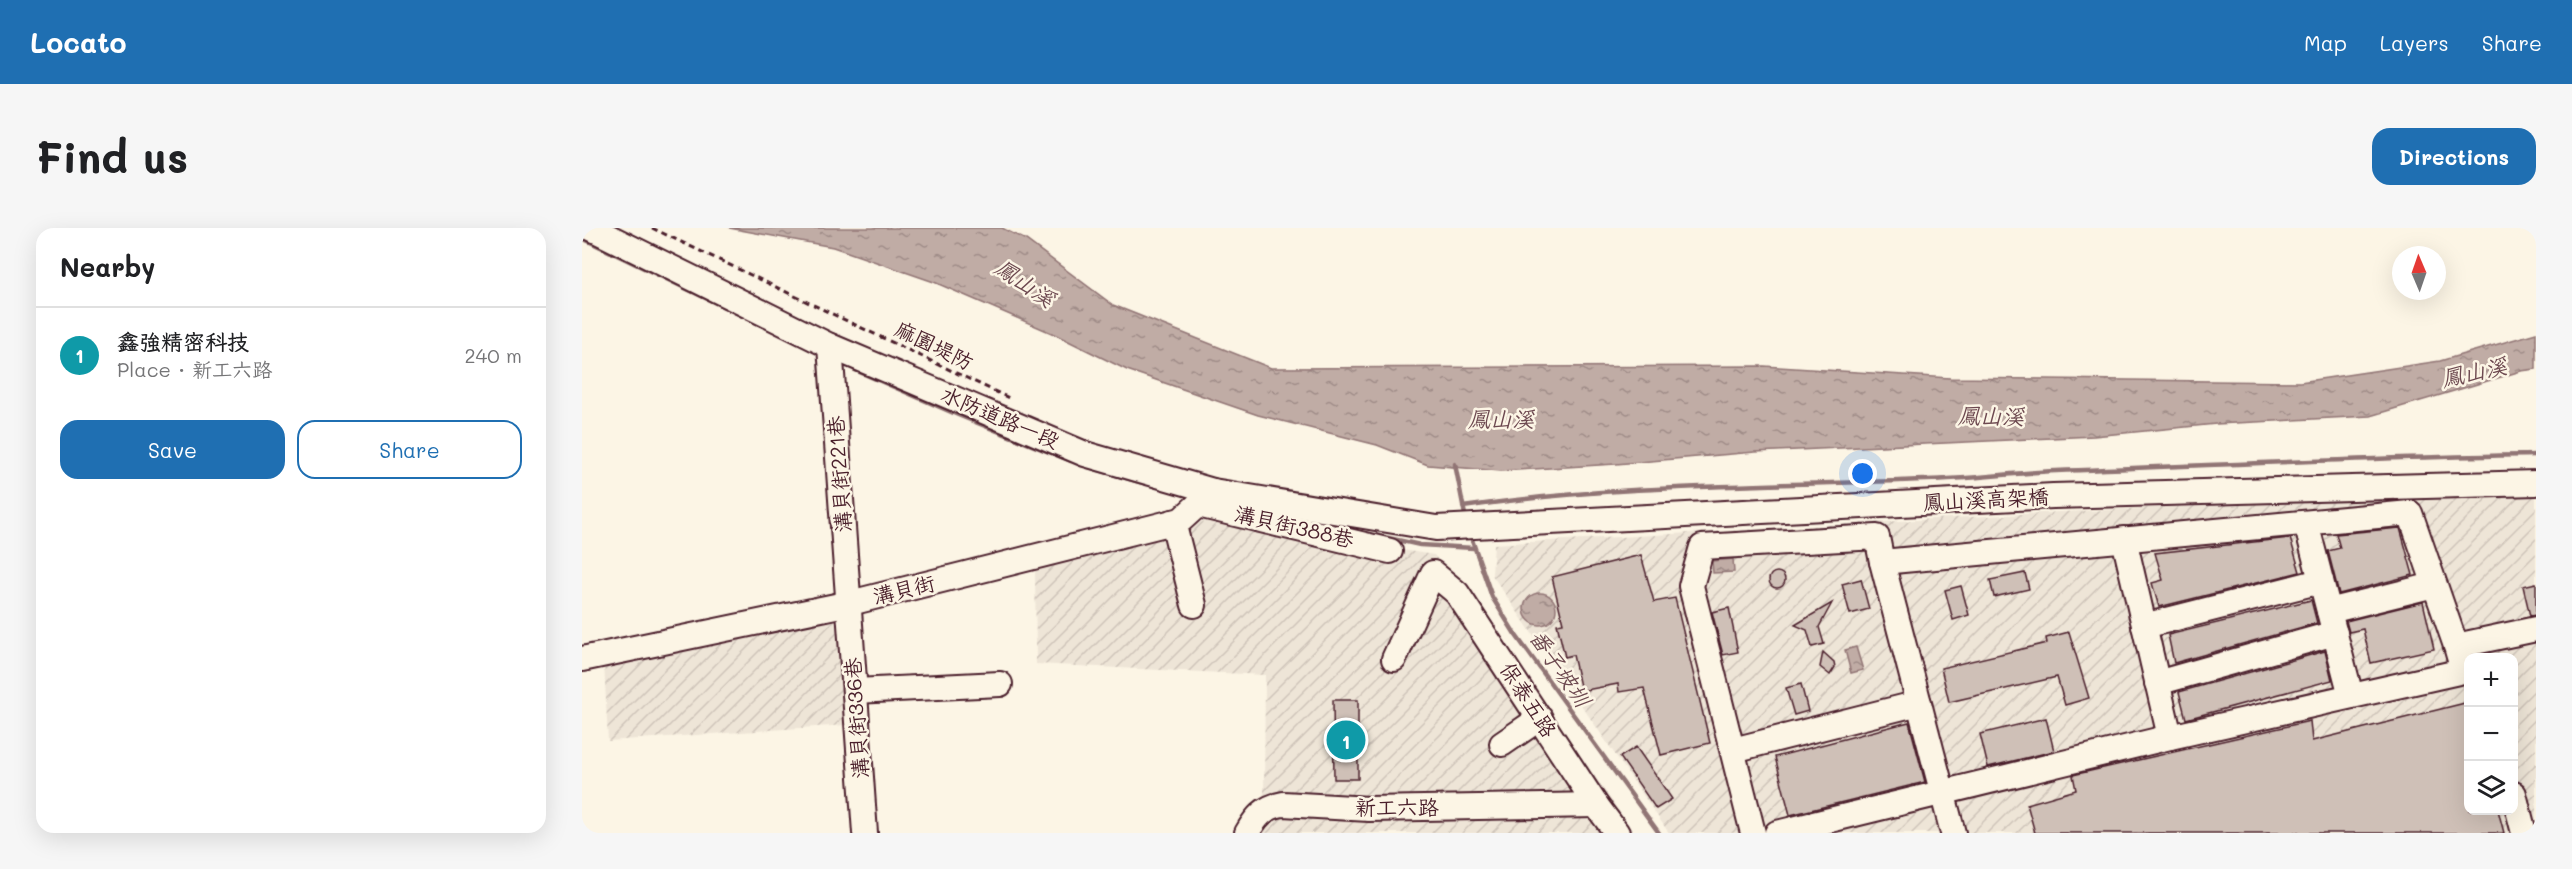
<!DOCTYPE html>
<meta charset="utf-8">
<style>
:root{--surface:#fff;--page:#f6f6f6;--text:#202124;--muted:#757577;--line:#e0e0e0;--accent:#1f6fb2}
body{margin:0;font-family:Mali,"LXGW WenKai TC",sans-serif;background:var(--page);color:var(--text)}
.controls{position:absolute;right:18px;bottom:18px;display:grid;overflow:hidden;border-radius:12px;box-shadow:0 6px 24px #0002}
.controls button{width:54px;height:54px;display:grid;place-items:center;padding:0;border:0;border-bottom:2px solid var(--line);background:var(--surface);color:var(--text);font:30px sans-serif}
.compass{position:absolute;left:1810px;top:18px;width:54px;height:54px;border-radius:50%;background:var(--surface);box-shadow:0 6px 24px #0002;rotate:358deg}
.you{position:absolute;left:1281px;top:246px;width:21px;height:21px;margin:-15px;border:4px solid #fff;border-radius:50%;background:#1a73e8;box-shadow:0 0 0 9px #1a73e833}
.badge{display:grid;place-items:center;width:39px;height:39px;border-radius:50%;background:var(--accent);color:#fff;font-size:20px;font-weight:700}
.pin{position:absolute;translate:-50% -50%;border:3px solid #fff;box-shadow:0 2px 6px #0006}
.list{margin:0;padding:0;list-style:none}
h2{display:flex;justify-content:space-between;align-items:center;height:78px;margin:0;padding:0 24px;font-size:26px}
h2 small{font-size:20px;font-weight:400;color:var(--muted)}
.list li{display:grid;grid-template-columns:39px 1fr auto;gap:18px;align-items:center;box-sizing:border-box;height:96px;padding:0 24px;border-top:2px solid var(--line)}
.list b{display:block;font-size:22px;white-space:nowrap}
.list p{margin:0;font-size:20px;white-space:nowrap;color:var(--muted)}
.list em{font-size:20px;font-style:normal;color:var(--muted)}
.actions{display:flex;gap:12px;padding:18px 24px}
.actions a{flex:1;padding:14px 0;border:2px solid var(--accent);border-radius:18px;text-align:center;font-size:21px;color:var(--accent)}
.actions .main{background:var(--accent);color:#fff}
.icon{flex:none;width:33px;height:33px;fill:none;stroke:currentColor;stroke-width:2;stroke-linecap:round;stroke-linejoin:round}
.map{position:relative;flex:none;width:1954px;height:605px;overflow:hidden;border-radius:18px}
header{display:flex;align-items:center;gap:36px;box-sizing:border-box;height:84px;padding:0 30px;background:var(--accent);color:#fff}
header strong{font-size:28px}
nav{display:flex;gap:33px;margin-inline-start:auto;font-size:21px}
.intro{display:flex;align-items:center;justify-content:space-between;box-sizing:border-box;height:144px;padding:0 36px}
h1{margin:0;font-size:42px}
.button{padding:15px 27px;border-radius:18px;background:var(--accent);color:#fff;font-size:21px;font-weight:700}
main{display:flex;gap:36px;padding:0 36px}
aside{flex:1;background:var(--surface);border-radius:18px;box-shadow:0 6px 24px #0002}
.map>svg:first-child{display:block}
</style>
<header>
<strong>Locato</strong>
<nav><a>Map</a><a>Layers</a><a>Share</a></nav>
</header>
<div class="intro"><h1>Find us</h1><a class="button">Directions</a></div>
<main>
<aside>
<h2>Nearby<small></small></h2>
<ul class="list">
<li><span class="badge" style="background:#0f9aa8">1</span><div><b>鑫強精密科技</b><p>Place · 新工六路</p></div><em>240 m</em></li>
</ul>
<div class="actions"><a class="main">Save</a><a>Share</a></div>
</aside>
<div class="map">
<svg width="1954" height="605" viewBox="0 0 1954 605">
<defs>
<pattern id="industrial-furrows" width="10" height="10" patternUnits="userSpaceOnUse" patternTransform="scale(1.5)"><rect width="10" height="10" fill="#eee5d7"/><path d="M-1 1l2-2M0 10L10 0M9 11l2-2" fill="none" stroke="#cec4b9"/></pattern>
<pattern id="water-ripples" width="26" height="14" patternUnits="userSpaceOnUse" patternTransform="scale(1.5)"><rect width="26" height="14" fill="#c0aca5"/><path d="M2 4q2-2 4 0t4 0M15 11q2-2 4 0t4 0" fill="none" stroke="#9e8b87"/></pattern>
</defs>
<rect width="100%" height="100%" fill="#fcf5e5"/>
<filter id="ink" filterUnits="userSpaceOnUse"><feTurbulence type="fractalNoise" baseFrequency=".0167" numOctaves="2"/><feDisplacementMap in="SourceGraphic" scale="12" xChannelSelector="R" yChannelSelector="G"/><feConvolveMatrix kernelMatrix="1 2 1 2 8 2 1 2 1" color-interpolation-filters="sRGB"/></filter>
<g filter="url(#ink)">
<g fill="url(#industrial-furrows)" fill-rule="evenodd">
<path d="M1954 263V605H1087L910 347 912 316 1477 284ZM1886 430H1932V582H1886Z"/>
<path d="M627 292 852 327 885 363 1052 605H655L682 566 683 447 454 436 453 338Z"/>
<path d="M245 384 263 405 264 497 26 513 22 434Z"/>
</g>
<g fill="url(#water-ripples)" stroke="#917474" stroke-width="1.5">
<path d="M147 0H420L444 12 531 77 689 140 1182 138 1368 150 1718 154 1858 133 1954 105V141L1939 143 1788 188 1634 196 1512 208 1173 224 1034 236 919 243 846 237 795 217 676 187 545 142 472 106 352 54 251 19Z"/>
<path d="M1151 331 1152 344 1131 345 1130 333Z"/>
<circle cx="958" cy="381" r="16"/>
<path d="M1274 419 1281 442 1269 445 1263 422Z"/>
</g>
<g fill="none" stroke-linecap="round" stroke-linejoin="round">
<g stroke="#917474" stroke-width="4.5">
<path d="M0 10 177 96"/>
<path d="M273 142 376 187 489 233"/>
<path d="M497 236 561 255"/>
<path d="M873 236 884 292"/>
<path d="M881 279C1034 256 1190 258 1344 252 1388 251 1431 245 1474 243 1634 237 1794 229 1954 227"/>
<path d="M888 306 910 369 933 406 1077 605"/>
<path d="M793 307 838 317 892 320"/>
</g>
</g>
<g fill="#cfc0b7" stroke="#4a1f2b" stroke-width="1.5">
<path d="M1818 300 1831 347 1757 366 1746 323 1758 320 1754 306Z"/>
<path d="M1708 310 1718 344 1577 379 1570 355 1581 352 1573 325Z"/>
<path d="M1059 327 1072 374 1093 370 1128 515 1079 527 1062 460 1037 464 1036 456 999 463 991 427 983 429 975 396 981 395 970 349Z"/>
<circle cx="1195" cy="352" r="8"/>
<path d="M1443 345 1447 361 1412 369 1408 352Z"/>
<path d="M1279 351 1287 381 1268 386 1260 356Z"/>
<path d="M1954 355V387L1948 388 1941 358Z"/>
<path d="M1379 358 1387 387 1371 392 1363 362Z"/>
<path d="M1729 372 1735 395 1592 435 1586 407Z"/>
<path d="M1841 374 1852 421 1789 435 1781 401 1767 404 1764 393Z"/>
<path d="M1250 375 1237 399 1242 416 1230 419 1225 402 1213 397Z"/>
<path d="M1147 380 1156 424 1141 427 1130 384Z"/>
<path d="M1487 404 1507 470 1483 477 1475 449 1367 474 1359 440 1465 415 1464 410Z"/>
<path d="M1743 423 1750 452 1604 491 1597 464Z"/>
<path d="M1241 424 1252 434 1253 439 1248 447 1238 439Z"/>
<path d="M1219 456 1226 483 1212 487 1204 460Z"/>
<path d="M751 472H776V551H752Z"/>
<path d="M1887 474V582H1916L1922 605H1453L1445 576 1494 562 1491 547 1552 533 1728 493 1730 513Z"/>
<path d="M1464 490 1472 523 1406 539 1398 506Z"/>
<path d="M1327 494 1343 554 1208 587 1193 529Z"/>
<path d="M1054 519 1090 571 1074 581 1038 529Z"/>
</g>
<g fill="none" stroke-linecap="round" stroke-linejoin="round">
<defs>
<g id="minor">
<path d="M9 0 248 118 503 226 631 263 854 300 1471 268 1954 255"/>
<path d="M248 118 283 605"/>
<path d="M616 277 808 323"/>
<path d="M591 294 612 377"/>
<path d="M1724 295 1769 468"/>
<path d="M1542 311 1588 509"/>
<path d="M1300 334 1371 605"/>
<path d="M1747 383 1852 357"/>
<path d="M1562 398 1739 353"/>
<path d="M0 431 268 375 599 292 631 263"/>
<path d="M812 431 851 345 875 365 1014 577 1035 605"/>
<path d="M1575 455 1753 405"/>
<path d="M273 463 418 456"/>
<path d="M920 516 958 490"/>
<path d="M1151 522 1337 475"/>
<path d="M1932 566 1942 605"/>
<path d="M665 605C674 589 682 579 701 576L787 581 1014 577"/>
<path d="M1171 605 1109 358 1120 319 1295 309 1300 334 1828 285 1874 418 1954 401"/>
<path d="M1195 605 1588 509 1881 443 1874 418"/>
</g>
</defs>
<use href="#minor" stroke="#4a1f2b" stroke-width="28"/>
<path stroke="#4a1f2b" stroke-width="3" stroke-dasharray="6 4.5" stroke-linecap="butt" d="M70 0 429 171"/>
<use href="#minor" stroke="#fcf5e5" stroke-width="24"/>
</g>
</g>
<g text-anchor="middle" stroke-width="5" stroke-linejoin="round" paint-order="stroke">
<g font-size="21" fill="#4a1f2b" stroke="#fcf5e5">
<text transform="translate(352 118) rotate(26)" y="7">麻園堤防</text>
<text transform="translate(418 190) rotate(23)" y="7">水防道路一段</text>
<text transform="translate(258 246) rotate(-94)" y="7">溝貝街221巷</text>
<text transform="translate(1404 272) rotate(-3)" y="7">鳳山溪高架橋</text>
<text transform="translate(712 299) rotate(13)" y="7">溝貝街388巷</text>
<text transform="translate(322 362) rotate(-13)" y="7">溝貝街</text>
<text transform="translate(946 472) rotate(57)" y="7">保泰五路</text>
<text transform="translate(275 490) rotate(-94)" y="7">溝貝街336巷</text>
<text x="815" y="587">新工六路</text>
</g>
<g font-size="22" font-style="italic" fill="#6d4950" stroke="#fcf5e5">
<text transform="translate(443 55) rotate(34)" y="8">鳳山溪</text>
<text transform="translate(1892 144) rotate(-12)" y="8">鳳山溪</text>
<text transform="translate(1409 188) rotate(1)" y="8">鳳山溪</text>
<text x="919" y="199">鳳山溪</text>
<text transform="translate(978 440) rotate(55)" y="8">番子坡圳</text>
</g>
</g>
</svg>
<div class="controls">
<button>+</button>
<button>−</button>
<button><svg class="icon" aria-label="layers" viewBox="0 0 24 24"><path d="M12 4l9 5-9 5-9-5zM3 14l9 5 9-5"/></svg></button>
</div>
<svg class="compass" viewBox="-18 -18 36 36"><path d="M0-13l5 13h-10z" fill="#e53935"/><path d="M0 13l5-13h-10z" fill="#757577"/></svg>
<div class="you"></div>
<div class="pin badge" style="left:764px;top:512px;background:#0f9aa8">1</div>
</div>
</main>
